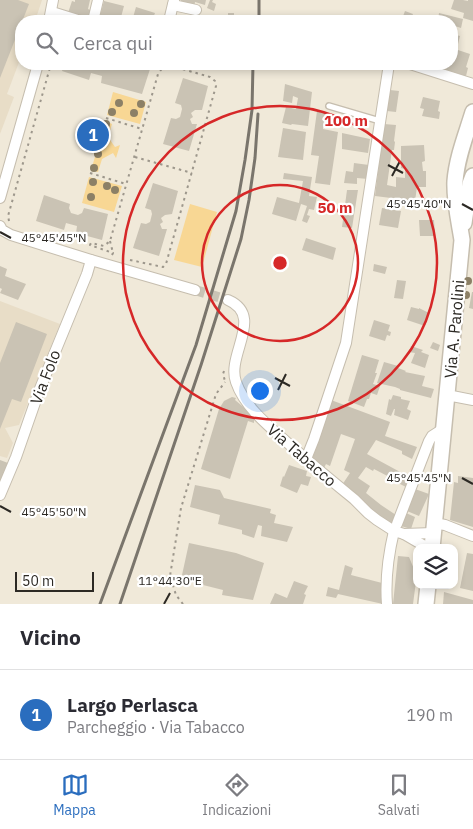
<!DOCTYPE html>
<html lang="it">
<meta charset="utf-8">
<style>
:root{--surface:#fff;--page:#f2f2f3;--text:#2b2b33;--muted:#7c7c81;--line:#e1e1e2;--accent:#2a6dbe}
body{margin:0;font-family:"IBM Plex Sans",sans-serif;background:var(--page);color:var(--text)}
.controls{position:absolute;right:15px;bottom:15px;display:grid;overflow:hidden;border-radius:10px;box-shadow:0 2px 8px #0003}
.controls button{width:45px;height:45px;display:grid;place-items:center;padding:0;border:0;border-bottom:1px solid var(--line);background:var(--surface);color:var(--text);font:25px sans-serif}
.scale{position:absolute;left:15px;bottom:12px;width:79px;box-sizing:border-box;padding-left:5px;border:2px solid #2c2924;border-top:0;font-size:14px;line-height:18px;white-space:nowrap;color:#2c2924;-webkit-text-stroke:4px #fff;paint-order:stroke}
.you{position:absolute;left:259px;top:390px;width:18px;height:18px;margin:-12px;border:4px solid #fff;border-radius:50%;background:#1a73e8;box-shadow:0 0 0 8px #1a73e833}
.badge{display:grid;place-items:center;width:32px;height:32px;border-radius:50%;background:var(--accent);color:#fff;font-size:16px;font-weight:700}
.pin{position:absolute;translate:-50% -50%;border:2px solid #fff;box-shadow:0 1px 5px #0006}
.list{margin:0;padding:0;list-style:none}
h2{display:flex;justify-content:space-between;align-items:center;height:65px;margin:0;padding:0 20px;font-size:21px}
h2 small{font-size:16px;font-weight:400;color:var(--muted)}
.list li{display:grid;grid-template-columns:32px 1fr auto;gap:15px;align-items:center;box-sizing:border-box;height:90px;padding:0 20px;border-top:1px solid var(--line)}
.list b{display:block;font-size:19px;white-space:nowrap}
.list p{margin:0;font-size:16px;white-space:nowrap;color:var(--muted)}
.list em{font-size:16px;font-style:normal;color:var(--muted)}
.icon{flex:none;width:28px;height:28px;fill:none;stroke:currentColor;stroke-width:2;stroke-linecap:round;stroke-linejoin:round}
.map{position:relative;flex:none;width:473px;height:604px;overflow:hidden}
.search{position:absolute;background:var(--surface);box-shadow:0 2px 8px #0003;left:15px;right:15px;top:15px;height:55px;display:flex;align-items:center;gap:12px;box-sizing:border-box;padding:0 18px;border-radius:20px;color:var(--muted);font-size:19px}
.sheet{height:155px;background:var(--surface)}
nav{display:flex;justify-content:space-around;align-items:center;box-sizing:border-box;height:70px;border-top:1px solid var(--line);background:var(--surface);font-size:14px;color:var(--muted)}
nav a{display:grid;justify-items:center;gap:2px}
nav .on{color:var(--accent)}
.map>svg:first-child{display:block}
</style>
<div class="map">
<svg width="473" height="604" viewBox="0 0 473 604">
<rect width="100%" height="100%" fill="#f0e9d9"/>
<g fill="#e8ddc7">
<path d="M0 0H42L35 21H21V57L7 94 14 97 0 134Z"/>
<path d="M0 301 60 324 19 425 5 428 13 443 7 458 0 456Z"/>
</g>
<g fill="#f8d794">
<path d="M113 92 146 102 140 124 107 115Z"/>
<path d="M106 121 112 124 108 137 115 147 120 145 116 158 113 153 102 159 98 172 91 170Z"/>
<path d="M89 177 122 186 114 212 82 203Z"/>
<path d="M190 204 217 212 202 267 174 260Z"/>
</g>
<g fill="#cac3b4">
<path d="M0 0H18L29 4 0 78Z"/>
<path d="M75 0H90L88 9 90 10 88 19 68 13 72 1 75 2Z"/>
<path d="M181 0H206L205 5 195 2 194 8 180 5Z"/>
<path d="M210 0H213L212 2 216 4 214 11 207 8Z"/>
<path d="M454 0H463L468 1V0H473V21L463 18 464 13 451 9Z"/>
<path d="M104 1 124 6 120 21 100 16Z"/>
<path d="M136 7 155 13 152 21H132Z"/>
<path d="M405 11 413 14 410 21 402 19Z"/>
<path d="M228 13H234V21H226V18L228 19Z"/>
<path d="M439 13 463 19 461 28 452 25V21H433V19L438 20Z"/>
<path d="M452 34 460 36 458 44 452 42Z"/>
<path d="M452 48 470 54 466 67 468 68 466 76 446 70 448 64H452Z"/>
<path d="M64 64H99L104 65 106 64H131L150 69 142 94 101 83 102 76 91 73 89 80 62 71Z"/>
<path d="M183 78 208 86 202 110H195L191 113 193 117 190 119 192 124H197L189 151 163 144 171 118 176 119 180 117 182 109 181 105 175 103Z"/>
<path d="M285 84 312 92 308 126 292 124 291 125 282 123 286 107 296 109 298 98 293 96 292 103 283 101Z"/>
<path d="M390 90 399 91 396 112 387 111Z"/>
<path d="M423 97 440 101 438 111 440 112 439 119 422 116 424 109 420 108Z"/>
<path d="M317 111 326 112 323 129 338 132 330 185 315 183 319 156 311 155Z"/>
<path d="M384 124 396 125 394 141 395 142 394 150H392L387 185 396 187V177L405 178V169L401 168V146L424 145 425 161 422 162 423 171H426V187H417L415 201 375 196Z"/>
<path d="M283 128 306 132 303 160 278 157Z"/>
<path d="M342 133 370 139 368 153 342 149Z"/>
<path d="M354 163 369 165 368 179 357 178V184L344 183 346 171 353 172Z"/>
<path d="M284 173 312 177 309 196 317 197 314 210 309 209 307 215 310 216 307 223 302 221 307 206 301 204 296 221 272 214 277 197 299 203 303 181 283 179Z"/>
<path d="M153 183 178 191 172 214 165 215 161 218 163 222 160 224 162 229H167L159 256 133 248 141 223 146 224 150 222 152 214 151 210 145 208Z"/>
<path d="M347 190H358L352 228 342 227Z"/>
<path d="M44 195 70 204 69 208 71 213 78 215 82 213 84 208 108 214 102 240 76 233 77 226 66 223 64 230 36 221Z"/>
<path d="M382 208 401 211 398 228 379 225Z"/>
<path d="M419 220H434L435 236H420Z"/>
<path d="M306 238 336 248 333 260 302 250Z"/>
<path d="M374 264 387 267 385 274 373 271Z"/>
<path d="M0 266 7 269 5 276 26 284 18 300 0 293 2 289 0 288Z"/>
<path d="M397 280 406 281 403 299 394 298Z"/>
<path d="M472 292H473V309L469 308Z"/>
<path d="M411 307 419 309V308L429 313 425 326 407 320Z"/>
<path d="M374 320 390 325 388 331 391 332 390 336 387 335 385 341 369 336Z"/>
<path d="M16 322 47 334 21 402 12 399 0 429V363Z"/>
<path d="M433 342 440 345 438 351 430 348Z"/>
<path d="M411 346 423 350 421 352 429 355 425 368 411 363 415 353 409 352Z"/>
<path d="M362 355 379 360 375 373H377L373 384 380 386 377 395 371 393 369 399H367L364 407 348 401Z"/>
<path d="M384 362 398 366V368L406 371 405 372 425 376 422 386 434 389 431 398 400 390V389L395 387 377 383Z"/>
<path d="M393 395 401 397V399L410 401 407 409 411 411 408 420 394 415 395 409H394L391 416 386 414 389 399 391 400Z"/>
<path d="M232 397 236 398 235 400 254 416V423L248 421 230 479 201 469 219 409 224 401Z"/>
<path d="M331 400 390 422 385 436 417 447 412 459 402 454V451L376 440 367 454 413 479 408 488 396 482 397 481 374 469 373 471 366 467 358 478 370 486 366 493 381 505 396 515 390 526 342 485 350 473 344 470 355 439 341 434 330 466 326 464 323 470 311 459Z"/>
<path d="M0 460 8 463 0 482Z"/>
<path d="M289 465 307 471 306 476 311 477 308 486 301 484 297 493 280 486 283 476 284 477Z"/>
<path d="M458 476 473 478V527L450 520 454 482 458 483Z"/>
<path d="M195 485 220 490 224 498 271 509 270 513 276 515 274 523 293 527 287 542 261 536 262 526 258 525 254 538 242 534V530L218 524 220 515 190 507Z"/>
<path d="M415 489 429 494 419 516 407 511Z"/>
<path d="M406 513 415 517 411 529 401 526Z"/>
<path d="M189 543 236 553 264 563 253 600 222 595 223 590 187 581 188 578 182 575Z"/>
<path d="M467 553 473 554V591L460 588Z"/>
<path d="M398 556 409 557 414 569 416 570 417 574 413 604H393Z"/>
<path d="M345 565 353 568 351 575 386 584 383 604 338 594 336 598 326 596 328 587 339 590Z"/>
<path d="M294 581 308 586 304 594 306 595 303 604H270L275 593 287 598Z"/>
<path d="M444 592 473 600V604H443Z"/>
</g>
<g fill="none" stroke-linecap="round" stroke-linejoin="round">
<path stroke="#c9c3b5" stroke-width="10" stroke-dasharray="10 5" stroke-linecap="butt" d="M195 290 228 300"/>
<defs>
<path id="lane" d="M329 106 380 121"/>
<g id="street">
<path d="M173 5 196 10"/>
<path d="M52 12 81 21"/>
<path d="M49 21 53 0"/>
<path d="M93 21 98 0"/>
<path d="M169 21 174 0"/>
<path d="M410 64 473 84"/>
<path d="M0 198 38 64"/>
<path d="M0 226 2 230 11 235 91 260 195 290"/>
<path d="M228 300C265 316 226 355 236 382 245 408 270 427 290 445 311 464 332 481 354 499L368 513 377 520 394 531 404 534 428 548"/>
<path d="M447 395 473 400"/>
<path d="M306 459 314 439 346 343 389 64"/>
<path d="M0 495 16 457 39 391 87 274 91 260"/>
<path d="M434 523 445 525 473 536"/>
<path d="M397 524 429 441 432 436 443 429"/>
<path d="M404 534 433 533"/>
<path d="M387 604C385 578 388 556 394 531"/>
</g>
<g id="secondary">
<path d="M464 223 470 184 473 176"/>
<path d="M432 548 462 240C459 221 454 200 455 181 457 157 466 135 473 112"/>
<path d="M426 604 428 585"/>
</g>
</defs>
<use href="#lane" stroke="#c6beaf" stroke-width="8"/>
<use href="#street" stroke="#c6beaf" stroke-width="12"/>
<use href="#secondary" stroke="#c6beaf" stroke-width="18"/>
<g stroke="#9d978c" stroke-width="2" stroke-dasharray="2.5 4" stroke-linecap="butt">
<path d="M106 118 142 129"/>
<path d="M135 157 192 173"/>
<path d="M90 173 126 184"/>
<path d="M9 221 8 216 51 64"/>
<path d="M110 241 113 253"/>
<path d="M112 255 113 253 90 245 91 243 104 246 110 241 158 74 165 64"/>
<path d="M130 260 163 267 166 264 216 86 215 81 210 77 165 64"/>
<path d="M224 371 223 374 225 381"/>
<path d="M183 604 176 595 170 576 181 508 216 394 225 382"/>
</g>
<use href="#lane" stroke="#fff" stroke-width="5"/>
<use href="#street" stroke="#fff" stroke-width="10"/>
<use href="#secondary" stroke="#fff" stroke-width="15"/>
<g stroke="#7a756c" stroke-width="3">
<path d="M259 0V21"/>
<path d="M100 604 196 345 236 211 245 160 252 110 253 64"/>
<path d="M120 604 201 365 241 239 249 200 255 158 258 114"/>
</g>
</g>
<g fill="#8c8066">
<circle cx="119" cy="103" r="4"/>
<circle cx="141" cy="104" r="4"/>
<circle cx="112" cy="112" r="4"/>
<circle cx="134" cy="113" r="4"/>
<circle cx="106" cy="124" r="4"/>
<circle cx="101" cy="143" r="4"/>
<circle cx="98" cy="154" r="4"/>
<circle cx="94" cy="168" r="4"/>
<circle cx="93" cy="182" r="4"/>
<circle cx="107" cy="186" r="4"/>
<circle cx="115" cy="190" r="4"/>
<circle cx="91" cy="197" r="4"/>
<circle cx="468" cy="281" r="4"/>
<circle cx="466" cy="295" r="4"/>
</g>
<path fill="none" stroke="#2c2924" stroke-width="2" d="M388 165 403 173M392 176 400 161M462 204 473 210M0 232 11 238M275 378 290 386M278 390 286 374M462 478 473 484M0 506 11 512M164 604 170 593"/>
<g fill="none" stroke="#d62828" stroke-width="2.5">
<circle cx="280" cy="263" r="78"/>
<circle cx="280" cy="263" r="157"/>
</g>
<g text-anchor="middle" stroke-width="4.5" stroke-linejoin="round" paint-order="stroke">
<g font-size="16" fill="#2c2924" stroke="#fff">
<text transform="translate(454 329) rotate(-85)" y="6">Via A. Parolini</text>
<text transform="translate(45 377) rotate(-69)" y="6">Via Folo</text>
<text transform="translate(302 455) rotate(41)" y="6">Via Tabacco</text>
</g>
</g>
<g font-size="12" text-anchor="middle" fill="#2c2924" stroke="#fff" stroke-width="4.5" stroke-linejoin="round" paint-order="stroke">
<text x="419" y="208">45°45'40"N</text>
<text x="54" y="242">45°45'45"N</text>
<text x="419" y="482">45°45'45"N</text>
<text x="54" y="516">45°45'50"N</text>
<text x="170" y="585">11°44'30"E</text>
</g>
<circle cx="280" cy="263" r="8" fill="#d62828" stroke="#fff" stroke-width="2.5"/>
<g font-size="15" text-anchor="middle" font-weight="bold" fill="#d62828" stroke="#fff" stroke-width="4.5" stroke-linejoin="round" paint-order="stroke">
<text x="346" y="126">100 m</text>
<text x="335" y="213">50 m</text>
</g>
</svg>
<div class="controls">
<button><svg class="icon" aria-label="layers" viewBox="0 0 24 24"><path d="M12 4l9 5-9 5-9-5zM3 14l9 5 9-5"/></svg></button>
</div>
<div class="scale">50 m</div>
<div class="you"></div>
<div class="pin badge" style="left:93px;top:135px">1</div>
<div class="search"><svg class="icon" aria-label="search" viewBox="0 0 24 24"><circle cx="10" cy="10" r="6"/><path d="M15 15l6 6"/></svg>Cerca qui</div>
</div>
<section class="sheet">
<h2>Vicino<small></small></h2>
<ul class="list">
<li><span class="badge">1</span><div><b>Largo Perlasca</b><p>Parcheggio · Via Tabacco</p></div><em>190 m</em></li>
</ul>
</section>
<nav>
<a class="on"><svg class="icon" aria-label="map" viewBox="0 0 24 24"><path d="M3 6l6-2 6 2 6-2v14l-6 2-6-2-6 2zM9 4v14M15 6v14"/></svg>Mappa</a>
<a><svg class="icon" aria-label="directions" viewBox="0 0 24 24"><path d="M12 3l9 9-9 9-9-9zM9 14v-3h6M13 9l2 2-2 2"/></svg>Indicazioni</a>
<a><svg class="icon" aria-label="saved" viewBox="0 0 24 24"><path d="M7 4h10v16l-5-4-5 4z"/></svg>Salvati</a>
</nav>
